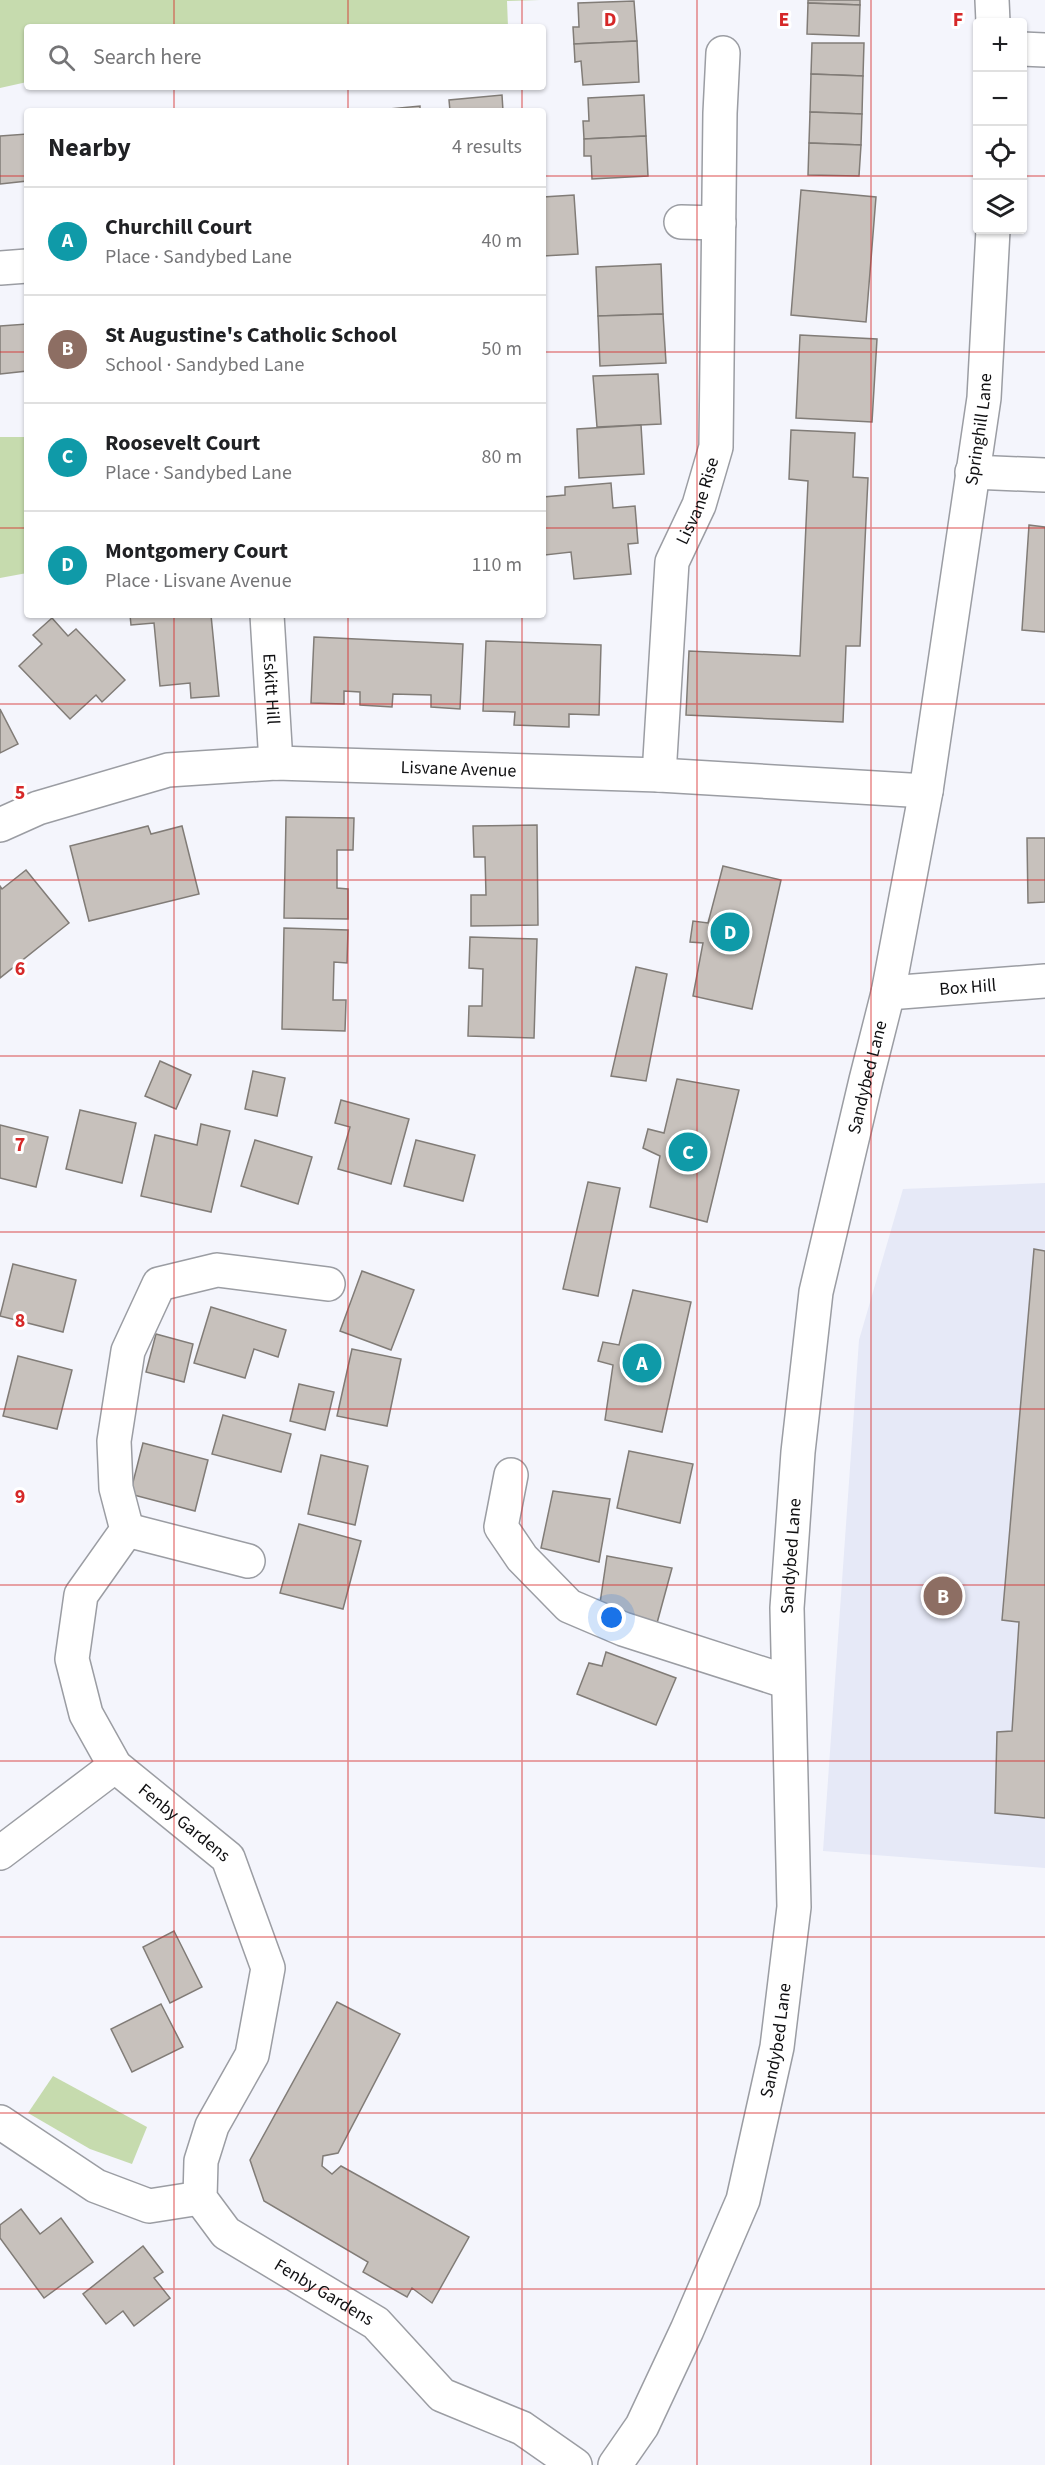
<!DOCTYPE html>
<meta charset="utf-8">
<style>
:root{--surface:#fff;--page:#f2f2f2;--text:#202124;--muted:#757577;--line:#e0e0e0;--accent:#645522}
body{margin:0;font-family:"Source Sans 3",sans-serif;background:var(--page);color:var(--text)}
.controls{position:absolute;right:18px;top:18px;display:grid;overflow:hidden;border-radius:6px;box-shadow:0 2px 4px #0004}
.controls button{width:54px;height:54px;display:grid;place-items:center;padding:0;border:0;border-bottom:2px solid var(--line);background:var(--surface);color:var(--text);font:30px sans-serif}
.you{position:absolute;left:612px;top:1618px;width:21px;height:21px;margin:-15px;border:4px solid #fff;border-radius:50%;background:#1a73e8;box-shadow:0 0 0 9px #1a73e833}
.badge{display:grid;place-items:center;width:39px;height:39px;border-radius:50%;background:var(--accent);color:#fff;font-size:20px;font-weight:700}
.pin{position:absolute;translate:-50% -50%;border:3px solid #fff;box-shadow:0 2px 6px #0006}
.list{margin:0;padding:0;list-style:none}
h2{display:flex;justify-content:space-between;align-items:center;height:78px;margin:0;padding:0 24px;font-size:26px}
h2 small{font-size:20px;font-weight:400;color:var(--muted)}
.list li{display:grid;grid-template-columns:39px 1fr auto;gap:18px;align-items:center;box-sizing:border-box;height:108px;padding:0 24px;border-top:2px solid var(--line)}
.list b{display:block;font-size:22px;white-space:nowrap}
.list p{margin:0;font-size:20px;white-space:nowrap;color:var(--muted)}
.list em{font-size:20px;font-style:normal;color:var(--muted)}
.icon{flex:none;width:33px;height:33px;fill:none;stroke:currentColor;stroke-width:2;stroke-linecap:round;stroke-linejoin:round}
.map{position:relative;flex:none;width:1045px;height:2465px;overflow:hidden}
.search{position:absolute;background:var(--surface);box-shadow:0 2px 4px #0004;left:24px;top:24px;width:522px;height:66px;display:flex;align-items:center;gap:15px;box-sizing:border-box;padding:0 21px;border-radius:6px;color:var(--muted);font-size:22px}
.panel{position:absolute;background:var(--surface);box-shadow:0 2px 4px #0004;left:24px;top:108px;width:522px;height:510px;border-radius:6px}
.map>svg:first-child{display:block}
</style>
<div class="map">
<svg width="1045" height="2465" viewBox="0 0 1045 2465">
<rect width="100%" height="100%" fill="#f4f5fc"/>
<path fill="#e6e9f7" d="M1045 1183V1868L823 1851 859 1340 903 1189Z"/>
<g fill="#c6dbae">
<path d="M0 0H540L507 1 508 27H27V82L0 88Z"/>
<path d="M0 437H27V573L0 578Z"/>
<path d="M53 2076 147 2127 132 2164 90 2149 28 2113Z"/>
</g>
<g fill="#c7c1bc" stroke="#817c77" stroke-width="1.5">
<path d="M808 0H860V5L808 3Z"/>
<path d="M634 1 637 41 574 44 573 27H579L578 3Z"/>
<path d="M808 3 860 5 859 36 807 34Z"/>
<path d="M637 41 639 82 583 85 581 61 575 62 574 44Z"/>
<path d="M812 43H864L863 76 811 74Z"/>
<path d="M811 74 863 76 862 114 810 112Z"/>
<path d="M502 95 503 111H450L449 100Z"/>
<path d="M644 95 646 136 584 139 583 121H589L588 98Z"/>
<path d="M420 106V111H368Z"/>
<path d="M810 112 862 114 861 145 809 143Z"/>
<path d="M27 134V181L0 184V136Z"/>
<path d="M646 136 648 176 592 179 591 156H584V139Z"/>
<path d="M809 143 861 145 859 176 808 175Z"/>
<path d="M801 190 876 197 866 322 791 315Z"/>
<path d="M574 195 578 254 543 256V197Z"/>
<path d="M661 264 663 314 598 316 596 267Z"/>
<path d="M663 314 666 363 600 366 598 316Z"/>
<path d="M27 324V371L0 374V326Z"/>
<path d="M800 335 877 339 872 422 796 418Z"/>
<path d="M658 374 661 424 597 427 593 376Z"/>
<path d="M641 425 644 474 579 478 577 429Z"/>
<path d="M791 430 855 433 853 477 868 478 860 646H846L843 722 686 715 689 651 800 656 808 481 789 479Z"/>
<path d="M611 483 613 508 635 506 638 543 628 544 631 574 574 579 571 552 545 555 543 497 565 495V487Z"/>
<path d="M1029 525 1045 527V632L1022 630Z"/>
<path d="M130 615H211L219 696 191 698 190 683 160 686 154 623 131 625Z"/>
<path d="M52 618 68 636 76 629 125 680 102 702 96 695 70 719 19 666 42 644 33 635Z"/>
<path d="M314 637 463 644 460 709 431 707V695L393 694 392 707 360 705V692L344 691V704L311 703Z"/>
<path d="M486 641 601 645 599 715 569 714V727L514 725 515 712 483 711Z"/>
<path d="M0 709 18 744 0 753Z"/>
<path d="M286 817 354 818 353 850H337V888L348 889V919L284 918Z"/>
<path d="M537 825 538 925 471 926V895H486L485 857H474L473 826Z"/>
<path d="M148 826 151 834 182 826 199 894 89 921 70 846Z"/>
<path d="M1027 838H1045V902L1028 903Z"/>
<path d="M723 866 781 880 752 1009 693 996 703 943 690 942 693 921 708 923Z"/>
<path d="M26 870 69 923 0 978V886L2 889Z"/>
<path d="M284 928 348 930 347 963 334 962 333 1000H346L345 1031 282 1029Z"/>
<path d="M470 937 537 939 534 1038 468 1036 469 1006H482L483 969 469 968Z"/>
<path d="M636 967 667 974 646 1081 611 1076Z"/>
<path d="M160 1061 191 1075 176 1109 145 1096Z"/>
<path d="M253 1071 285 1078 277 1116 245 1109Z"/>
<path d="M677 1079 739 1090 707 1222 650 1207 660 1156 643 1148 648 1129 664 1133Z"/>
<path d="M341 1100 409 1119 391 1184 338 1169 350 1127 335 1123Z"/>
<path d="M80 1110 136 1123 122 1183 66 1169Z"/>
<path d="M201 1124 230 1131 211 1212 141 1196 155 1135 197 1145Z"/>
<path d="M0 1125 48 1137 36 1187 0 1178Z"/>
<path d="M255 1140 312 1157 298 1204 241 1186Z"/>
<path d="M416 1140 475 1155 463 1201 404 1186Z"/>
<path d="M588 1182 620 1188 598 1296 563 1289Z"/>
<path d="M1034 1249 1045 1251V1818L995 1813 997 1732 1012 1731 1019 1622 1002 1620Z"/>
<path d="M13 1264 76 1280 63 1332 0 1316Z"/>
<path d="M362 1271 414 1290 391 1350 340 1331Z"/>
<path d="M633 1290 691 1302 662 1432 605 1420 613 1365 598 1361 603 1342 619 1345Z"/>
<path d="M211 1307 286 1330 278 1357 254 1349 245 1378 194 1363Z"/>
<path d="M156 1334 193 1344 184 1382 146 1372Z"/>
<path d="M352 1349 401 1359 387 1426 337 1416Z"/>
<path d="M18 1356 72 1370 57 1429 3 1416Z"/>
<path d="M299 1384 334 1392 325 1430 290 1421Z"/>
<path d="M223 1415 291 1434 281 1472 212 1454Z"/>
<path d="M143 1443 208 1460 195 1511 130 1494Z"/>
<path d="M629 1451 693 1464 680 1523 617 1508Z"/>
<path d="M321 1455 368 1466 355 1525 308 1514Z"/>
<path d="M553 1491 610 1499 599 1562 541 1548Z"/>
<path d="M299 1524 361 1541 343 1609 280 1593Z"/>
<path d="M607 1556 672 1568 657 1623 599 1610Z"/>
<path d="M606 1652 676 1678 656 1725 577 1694 589 1663 602 1666Z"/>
<path d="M174 1931 202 1987 170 2003 143 1947Z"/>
<path d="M337 2002 400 2034 338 2153 323 2156 322 2166 332 2174 341 2166 469 2237 432 2303 412 2288 407 2297 363 2272 368 2262 264 2201 250 2160Z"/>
<path d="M161 2004 183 2047 132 2072 111 2029Z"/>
<path d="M21 2209 40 2234 61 2218 93 2262 44 2298 0 2238V2225Z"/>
<path d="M143 2246 163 2272 154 2278 170 2298 134 2326 123 2311 106 2324 83 2294Z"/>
</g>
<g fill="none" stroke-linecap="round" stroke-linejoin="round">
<defs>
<g id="minor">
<path d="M992 0 993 22"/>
<path d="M1022 49 1045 50"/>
<path d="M681 222 719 223"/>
<path d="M0 268 27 266"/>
<path d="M972 472 1045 475"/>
<path id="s1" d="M267 615 276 763"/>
<path id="s2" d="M659 775 672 562 699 505 716 447 720 113 723 53"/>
<path id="s3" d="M0 825 38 808 168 770 276 763 659 775 926 791"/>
<path id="s4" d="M888 993 1045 981"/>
<path id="s5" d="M328 1284 217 1270 159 1284 128 1351 114 1441 116 1488 127 1530 81 1595 72 1659 86 1714 115 1766 228 1858 268 1968 252 2055 212 2126 201 2161 200 2198 226 2233 376 2323 442 2395 522 2428 575 2465"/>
<path d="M511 1475 501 1527 522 1558 569 1606 623 1629 788 1682"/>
<path d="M127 1530 248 1561"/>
<path d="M0 1853 115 1766"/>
<path d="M0 2122 96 2186 149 2206 200 2198"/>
<path id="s6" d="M615 2465 642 2426 687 2330 743 2200 777 2047 794 1907 787 1608 798 1452 816 1292 866 1080 888 993 926 791 984 398 993 230"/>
</g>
</defs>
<use href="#minor" stroke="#9b9da3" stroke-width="36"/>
<use href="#minor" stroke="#fff" stroke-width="33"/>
</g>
<path fill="none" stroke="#d62828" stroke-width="1.5" stroke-opacity="0.55" d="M174 0V27M348 0V27M522 0V27M697 0V2465M871 0V2465M174 87V111M348 87V111M522 87V111M0 176H27M543 176H978M1022 176H1045M0 352H27M543 352H1045M0 528H27M543 528H1045M174 615V2465M348 615V2465M522 615V2465M0 704H1045M0 880H1045M0 1056H1045M0 1232H1045M0 1409H1045M0 1585H1045M0 1761H1045M0 1937H1045M0 2113H1045M0 2289H1045"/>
<g text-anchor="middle" stroke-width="6" stroke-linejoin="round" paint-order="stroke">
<g font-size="18" fill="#101012" stroke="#fff">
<text dy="6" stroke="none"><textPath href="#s6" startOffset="2088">Springhill Lane</textPath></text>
<text dy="6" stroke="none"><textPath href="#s2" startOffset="280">Lisvane Rise</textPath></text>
<text dy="6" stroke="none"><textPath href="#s1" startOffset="74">Eskitt Hill</textPath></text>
<text dy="6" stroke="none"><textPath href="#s3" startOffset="468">Lisvane Avenue</textPath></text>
<text dy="6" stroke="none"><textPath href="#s4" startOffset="80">Box Hill</textPath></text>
<text dy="6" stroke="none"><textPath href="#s6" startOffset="1430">Sandybed Lane</textPath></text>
<text dy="6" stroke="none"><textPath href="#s6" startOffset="944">Sandybed Lane</textPath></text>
<text dy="6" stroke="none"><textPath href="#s5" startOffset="777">Fenby Gardens</textPath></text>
<text dy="6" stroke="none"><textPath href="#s6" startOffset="458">Sandybed Lane</textPath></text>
<text dy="6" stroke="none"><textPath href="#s5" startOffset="1352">Fenby Gardens</textPath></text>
</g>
</g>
<g font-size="20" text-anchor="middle" font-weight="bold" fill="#d62828" stroke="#fff" stroke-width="6" stroke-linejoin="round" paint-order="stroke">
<text x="610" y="26">D</text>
<text x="784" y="26">E</text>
<text x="958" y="26">F</text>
<text x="20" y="799">5</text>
<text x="20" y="975">6</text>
<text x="20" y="1151">7</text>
<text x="20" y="1327">8</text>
<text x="20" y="1503">9</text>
</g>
</svg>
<div class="controls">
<button>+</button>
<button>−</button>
<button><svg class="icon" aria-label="locate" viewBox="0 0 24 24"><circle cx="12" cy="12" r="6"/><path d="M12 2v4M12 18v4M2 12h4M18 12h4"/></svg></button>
<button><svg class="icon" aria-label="layers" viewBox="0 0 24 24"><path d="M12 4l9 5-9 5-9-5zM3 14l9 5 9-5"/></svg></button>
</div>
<div class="you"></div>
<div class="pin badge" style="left:642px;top:1363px;background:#0f9aa8">A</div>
<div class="pin badge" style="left:943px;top:1596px;background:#8d6e63">B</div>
<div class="pin badge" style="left:688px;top:1152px;background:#0f9aa8">C</div>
<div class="pin badge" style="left:730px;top:932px;background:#0f9aa8">D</div>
<div class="search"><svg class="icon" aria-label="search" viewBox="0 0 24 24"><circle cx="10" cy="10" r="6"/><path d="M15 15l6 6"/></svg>Search here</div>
<section class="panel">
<h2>Nearby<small>4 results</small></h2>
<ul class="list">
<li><span class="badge" style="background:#0f9aa8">A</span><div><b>Churchill Court</b><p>Place · Sandybed Lane</p></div><em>40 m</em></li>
<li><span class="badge" style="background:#8d6e63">B</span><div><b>St Augustine's Catholic School</b><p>School · Sandybed Lane</p></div><em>50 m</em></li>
<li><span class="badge" style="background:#0f9aa8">C</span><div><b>Roosevelt Court</b><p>Place · Sandybed Lane</p></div><em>80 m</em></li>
<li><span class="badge" style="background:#0f9aa8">D</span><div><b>Montgomery Court</b><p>Place · Lisvane Avenue</p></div><em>110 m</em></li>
</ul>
</section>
</div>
